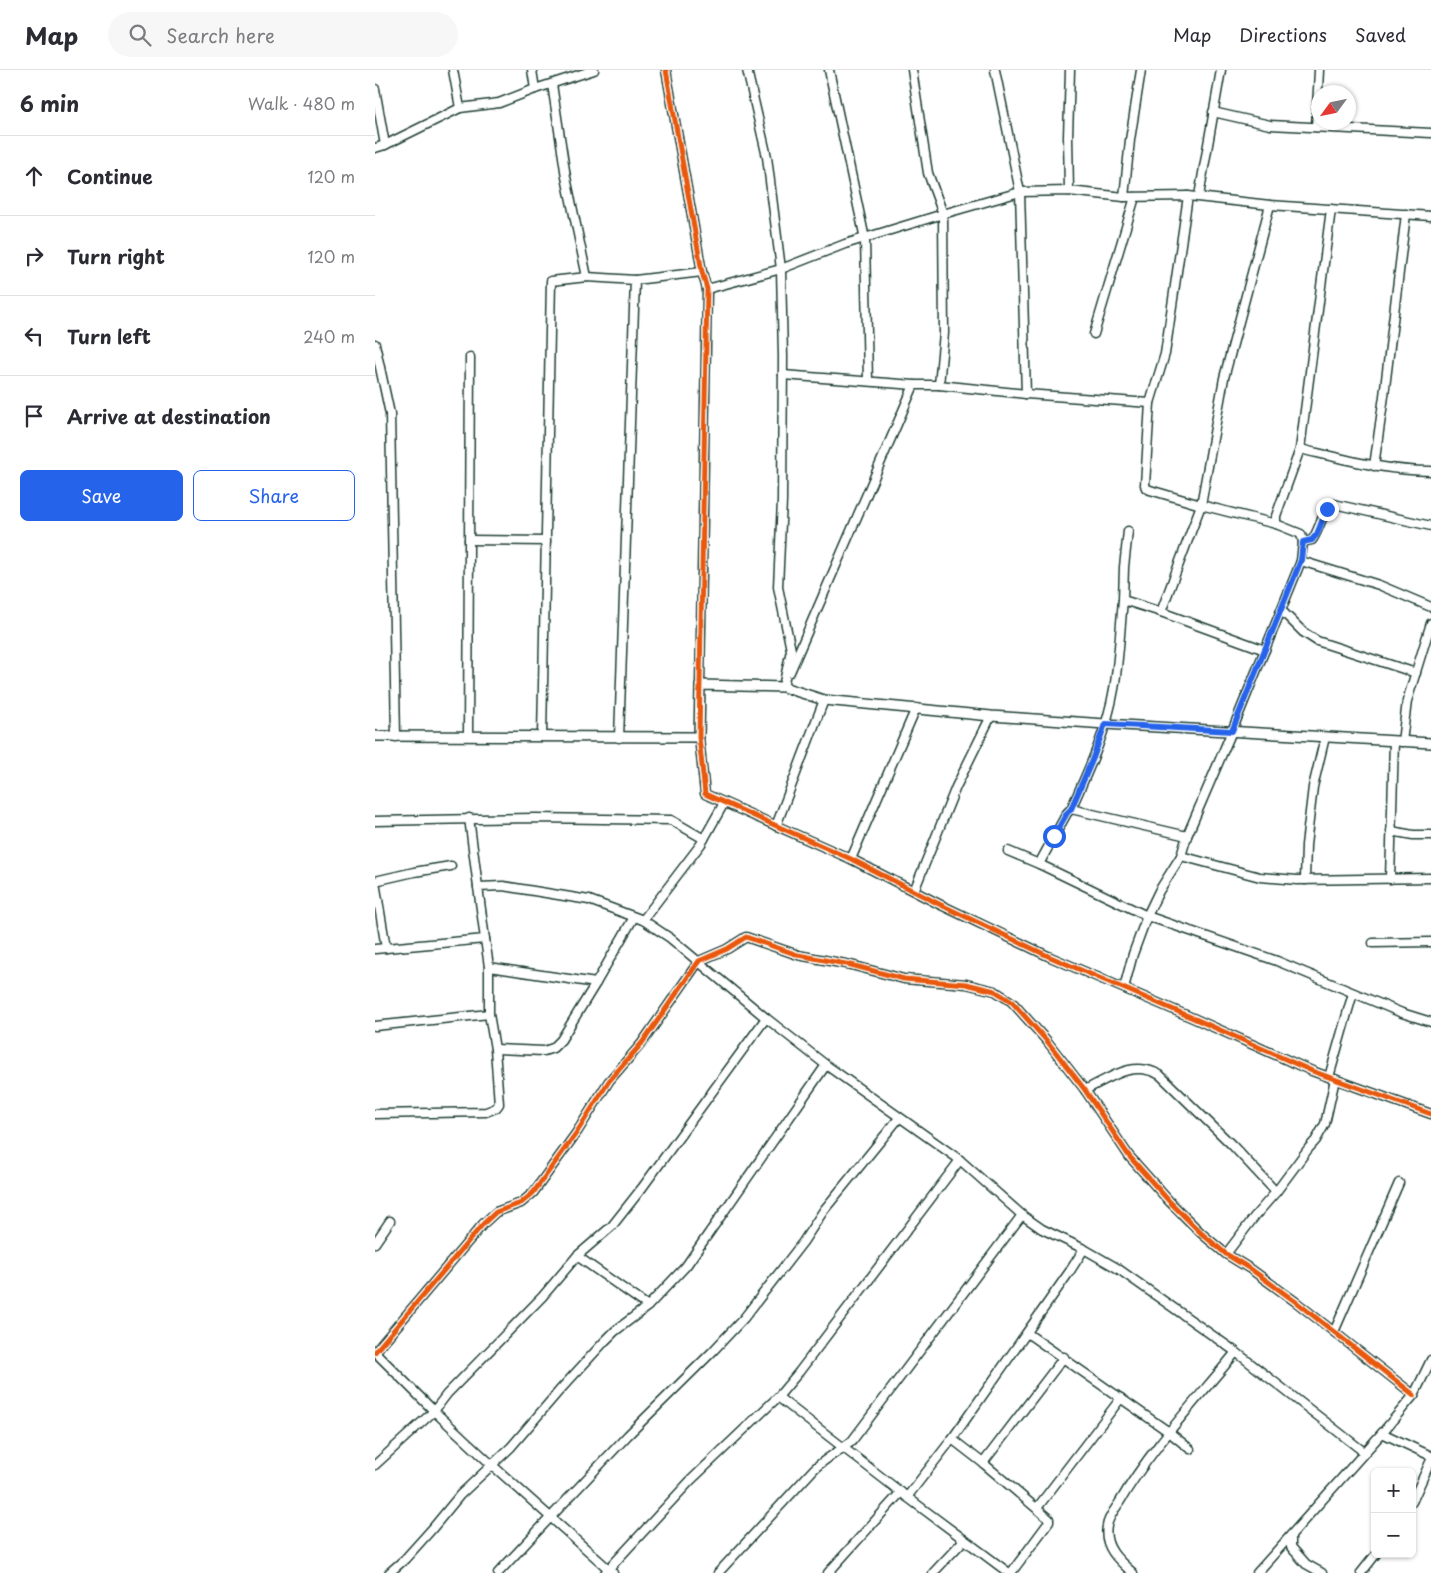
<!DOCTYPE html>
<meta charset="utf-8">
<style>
:root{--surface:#fff;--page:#f7f7f7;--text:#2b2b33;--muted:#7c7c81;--line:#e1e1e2;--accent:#2563eb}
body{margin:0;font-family:"Playpen Sans",sans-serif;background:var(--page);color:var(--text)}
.controls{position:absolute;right:15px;bottom:15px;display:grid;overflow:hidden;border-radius:8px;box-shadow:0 1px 4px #0004}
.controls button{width:45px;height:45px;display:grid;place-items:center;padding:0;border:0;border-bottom:1px solid var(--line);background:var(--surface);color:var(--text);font:25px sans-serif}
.compass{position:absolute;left:936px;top:15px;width:45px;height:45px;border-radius:50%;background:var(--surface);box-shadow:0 1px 4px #0004;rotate:237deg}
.stop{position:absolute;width:15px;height:15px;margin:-11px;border:4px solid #2563eb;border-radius:50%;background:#fff}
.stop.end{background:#2563eb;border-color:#fff;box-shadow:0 1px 5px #0008}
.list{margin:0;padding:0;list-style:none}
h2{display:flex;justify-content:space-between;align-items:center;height:65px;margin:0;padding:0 20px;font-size:21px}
h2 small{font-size:16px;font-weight:400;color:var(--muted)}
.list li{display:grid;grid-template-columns:32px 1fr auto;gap:15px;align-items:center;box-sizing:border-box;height:80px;padding:0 20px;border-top:1px solid var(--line)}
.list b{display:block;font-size:19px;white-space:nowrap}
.list em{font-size:16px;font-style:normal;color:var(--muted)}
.actions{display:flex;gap:10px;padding:15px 20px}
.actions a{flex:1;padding:11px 0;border:1px solid var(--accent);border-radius:8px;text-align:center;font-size:18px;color:var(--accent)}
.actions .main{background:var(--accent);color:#fff}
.icon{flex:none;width:28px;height:28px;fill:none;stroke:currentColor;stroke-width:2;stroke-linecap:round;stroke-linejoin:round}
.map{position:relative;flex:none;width:1056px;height:1503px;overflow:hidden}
header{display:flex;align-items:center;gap:30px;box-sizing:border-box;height:70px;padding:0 25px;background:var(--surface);border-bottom:1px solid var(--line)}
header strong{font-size:24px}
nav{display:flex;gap:28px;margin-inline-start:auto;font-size:18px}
.search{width:350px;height:45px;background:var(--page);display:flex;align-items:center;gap:12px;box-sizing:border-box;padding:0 18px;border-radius:28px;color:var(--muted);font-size:19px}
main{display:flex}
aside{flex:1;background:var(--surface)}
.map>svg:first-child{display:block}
</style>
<header>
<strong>Map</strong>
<div class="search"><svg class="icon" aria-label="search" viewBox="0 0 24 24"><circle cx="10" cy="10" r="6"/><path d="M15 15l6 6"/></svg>Search here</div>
<nav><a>Map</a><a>Directions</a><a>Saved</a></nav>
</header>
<main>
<aside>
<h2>6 min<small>Walk · 480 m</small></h2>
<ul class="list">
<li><svg class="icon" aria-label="ahead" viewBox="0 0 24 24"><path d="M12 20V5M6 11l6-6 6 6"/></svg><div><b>Continue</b></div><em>120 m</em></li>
<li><svg class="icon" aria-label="right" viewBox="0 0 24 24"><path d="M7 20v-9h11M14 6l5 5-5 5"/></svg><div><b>Turn right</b></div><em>120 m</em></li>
<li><svg class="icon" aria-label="left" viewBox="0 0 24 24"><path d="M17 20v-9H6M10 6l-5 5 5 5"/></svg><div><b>Turn left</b></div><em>240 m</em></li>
<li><svg class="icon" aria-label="arrive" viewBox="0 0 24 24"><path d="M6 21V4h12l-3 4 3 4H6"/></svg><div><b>Arrive at destination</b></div></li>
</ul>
<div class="actions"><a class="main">Save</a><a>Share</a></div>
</aside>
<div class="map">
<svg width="1056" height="1503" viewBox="0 0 1056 1503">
<rect width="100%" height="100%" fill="#fff"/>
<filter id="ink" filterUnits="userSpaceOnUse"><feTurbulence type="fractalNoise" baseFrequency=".02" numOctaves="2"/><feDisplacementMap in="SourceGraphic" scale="10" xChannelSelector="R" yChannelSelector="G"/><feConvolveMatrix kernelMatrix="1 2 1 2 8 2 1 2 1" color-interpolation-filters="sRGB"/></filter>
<g filter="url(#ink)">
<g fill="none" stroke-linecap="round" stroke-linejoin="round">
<defs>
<g id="minor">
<path d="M78 0 85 38"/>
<path d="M157 0 160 19"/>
<path d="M291 0 327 202 332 219 325 615"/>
<path d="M372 0 392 87 406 199 408 287 407 431 403 517 416 580 408 617"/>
<path d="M454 0 490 169 493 311"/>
<path d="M537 0 553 103 568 144 569 263 564 315"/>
<path d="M620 0 645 122 651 324"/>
<path d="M177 14 191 107 212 207"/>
<path d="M0 19 10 75"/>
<path d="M838 42 895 55 1056 63"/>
<path d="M941 57 944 0"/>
<path d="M0 78 10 75 85 38 124 33 160 19 219 0"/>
<path d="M694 121 693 67 695 0"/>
<path d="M824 126 846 0"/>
<path d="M749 127 755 70 766 0"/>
<path d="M332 219 406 199 470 174 568 144 645 122 694 121 749 127 813 126 895 135 1056 146"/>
<path d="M719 264 760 127"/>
<path d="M0 274 15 344 21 667"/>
<path d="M408 305 539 315H564L651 324 775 333"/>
<path d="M925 379C968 389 1011 401 1056 401"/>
<path d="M999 396 1009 326 1031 144"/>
<path d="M901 454V446L925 379 956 139"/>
<path d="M753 461 749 497 748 530 786 542 890 580"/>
<path d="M94 470 171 471"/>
<path d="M928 472 937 470C945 460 947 439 959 434L1056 456"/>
<path d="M926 491 1004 515 1056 537"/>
<path d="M906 540 928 562 942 571 1041 603"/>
<path d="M786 542 826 435 849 308 895 135"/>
<path d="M415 602 539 315"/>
<path d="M93 666 95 287"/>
<path d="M167 666 176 211 212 207 260 210 327 202"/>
<path d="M324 667 330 724 476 789 564 834 673 886 818 948 937 1001 1056 1044"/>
<path d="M244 668 260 210"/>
<path d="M1027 672 1032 631 1056 553"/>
<path d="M696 739 812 766"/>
<path d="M94 748 103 817"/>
<path d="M0 751 160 748 296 750 329 769"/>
<path d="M401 756 449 630"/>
<path d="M1016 761 1038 765H1056"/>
<path d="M633 781 664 794 772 846 902 891 1027 943 1056 952"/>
<path d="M806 786 885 807 922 810 1056 808"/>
<path d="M476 789 541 638"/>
<path d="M664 794 692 743 696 739C713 701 732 661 739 619 744 590 745 560 748 530"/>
<path d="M1015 809 1019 671"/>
<path d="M930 810 931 775 938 717 950 667"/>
<path d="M0 811 39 802 76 796"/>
<path d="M0 812 11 878"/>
<path d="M539 821 581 717 616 646"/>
<path d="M268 850 326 774 349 733"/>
<path d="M998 873 1056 872"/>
<path d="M0 879 110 869 103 817 128 816 214 830 268 850 295 868 391 948 451 995 585 1090 647 1145 667 1159 709 1179 742 1198 861 1282 989 1382"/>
<path d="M114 897 221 913"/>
<path d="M749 918 758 884 772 846 784 821 806 786 812 766 857 661 926 491 928 472 926 464 901 454 826 435 775 420 771 418 770 415 775 333 790 284 813 126"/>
<path d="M0 956 114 944"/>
<path d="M120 979 169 981 178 978 186 970 221 913 259 847"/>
<path d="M954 1007 978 923"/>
<path d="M710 1020C735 1008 758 989 785 1005L858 1076 901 1122 880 1146 851 1184"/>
<path d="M0 1044 111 1042 121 1038 124 1034 120 979 114 944V897L110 869"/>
<path d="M901 1122 933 1079 941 1070 950 1054 960 1009"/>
<path d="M0 1173 15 1151"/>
<path d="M202 1186 273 1236"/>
<path d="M959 1262 1024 1113"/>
<path d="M652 1263 794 1362 815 1379"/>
<path d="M0 1282 108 1154 121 1142 146 1133 158 1123 202 1062 234 1011 267 973 324 891 352 879 371 867 423 885 476 895 529 909 591 914 620 921 637 932 672 971 710 1020 754 1086 794 1131 826 1163 851 1184 877 1200 921 1232 1039 1325"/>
<path d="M0 1282 59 1341 117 1395 238 1503"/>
<path d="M403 1327 532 1427 634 1503"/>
<path d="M1007 1363 1039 1325 1056 1290"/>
<path d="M577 1369 608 1393 674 1449V1452L636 1503"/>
<path d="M608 1393 689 1287"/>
<path d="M0 1395 59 1341 72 1324 167 1227 202 1186 237 1156 267 1118 391 948"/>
<path d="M532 1427 577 1369 695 1201 709 1179"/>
<path d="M1037 1432 1056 1390"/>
<path d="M662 1438 746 1328"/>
<path d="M14 1503 30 1489 57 1459 85 1425 136 1377 184 1321 229 1272 240 1261 273 1236 311 1196 451 995"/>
<path d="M123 1503 253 1365 337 1282 369 1248 428 1172 449 1140 524 1048"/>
<path d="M230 1503 315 1411 403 1327 424 1302 585 1090"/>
<path d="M343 1503 439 1399C451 1388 465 1381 477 1371L647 1145"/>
<path d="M453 1503 526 1422"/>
<path d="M558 1503 589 1470"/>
<path d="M758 1503C744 1491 728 1477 732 1456 733 1448 740 1439 744 1433 776 1378 821 1331 861 1282"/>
<path d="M882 1503 916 1465"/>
<path d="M947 1503 931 1494 916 1477V1465L1007 1363 1056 1386"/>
<path d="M986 1503 1001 1484"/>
</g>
<path id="tertiary" d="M0 666 324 667 325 615 408 617 449 630 616 646 730 654 1056 673"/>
</defs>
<use href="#minor" stroke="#1f3d34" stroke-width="11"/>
<use href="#tertiary" stroke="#1f3d34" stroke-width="12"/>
<use href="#minor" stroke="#fff" stroke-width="8"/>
<use href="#tertiary" stroke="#fff" stroke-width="9"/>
<defs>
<g id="cycleway">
<path d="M291 0 327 202 332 219 324 667 330 724 476 789 564 834 673 886 818 948 937 1001 1056 1044"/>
<path d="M0 1282 108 1154 121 1142 146 1133 158 1123 202 1062 234 1011 267 973 324 891 352 879 371 867 423 885 476 895 529 909 591 914 620 921 637 932 672 971 710 1020 754 1086 794 1131 826 1163 851 1184 877 1200 921 1232 1039 1325"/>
</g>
</defs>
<use href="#cycleway" stroke="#fff" stroke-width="8"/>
<use href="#cycleway" stroke="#e8590c" stroke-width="5"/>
</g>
</g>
<g fill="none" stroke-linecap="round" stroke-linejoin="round" filter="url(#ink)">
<path stroke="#2563eb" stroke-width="6" d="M679 766 692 743 696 739 718 688 730 654 857 661 926 490 928 472 937 470 942 464 952 439"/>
</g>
</svg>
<div class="controls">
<button>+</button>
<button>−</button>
</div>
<svg class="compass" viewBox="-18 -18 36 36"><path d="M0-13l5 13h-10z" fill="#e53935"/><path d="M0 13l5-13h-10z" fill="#7c7c81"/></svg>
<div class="stop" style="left:679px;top:766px"></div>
<div class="stop end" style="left:952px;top:439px"></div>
</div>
</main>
